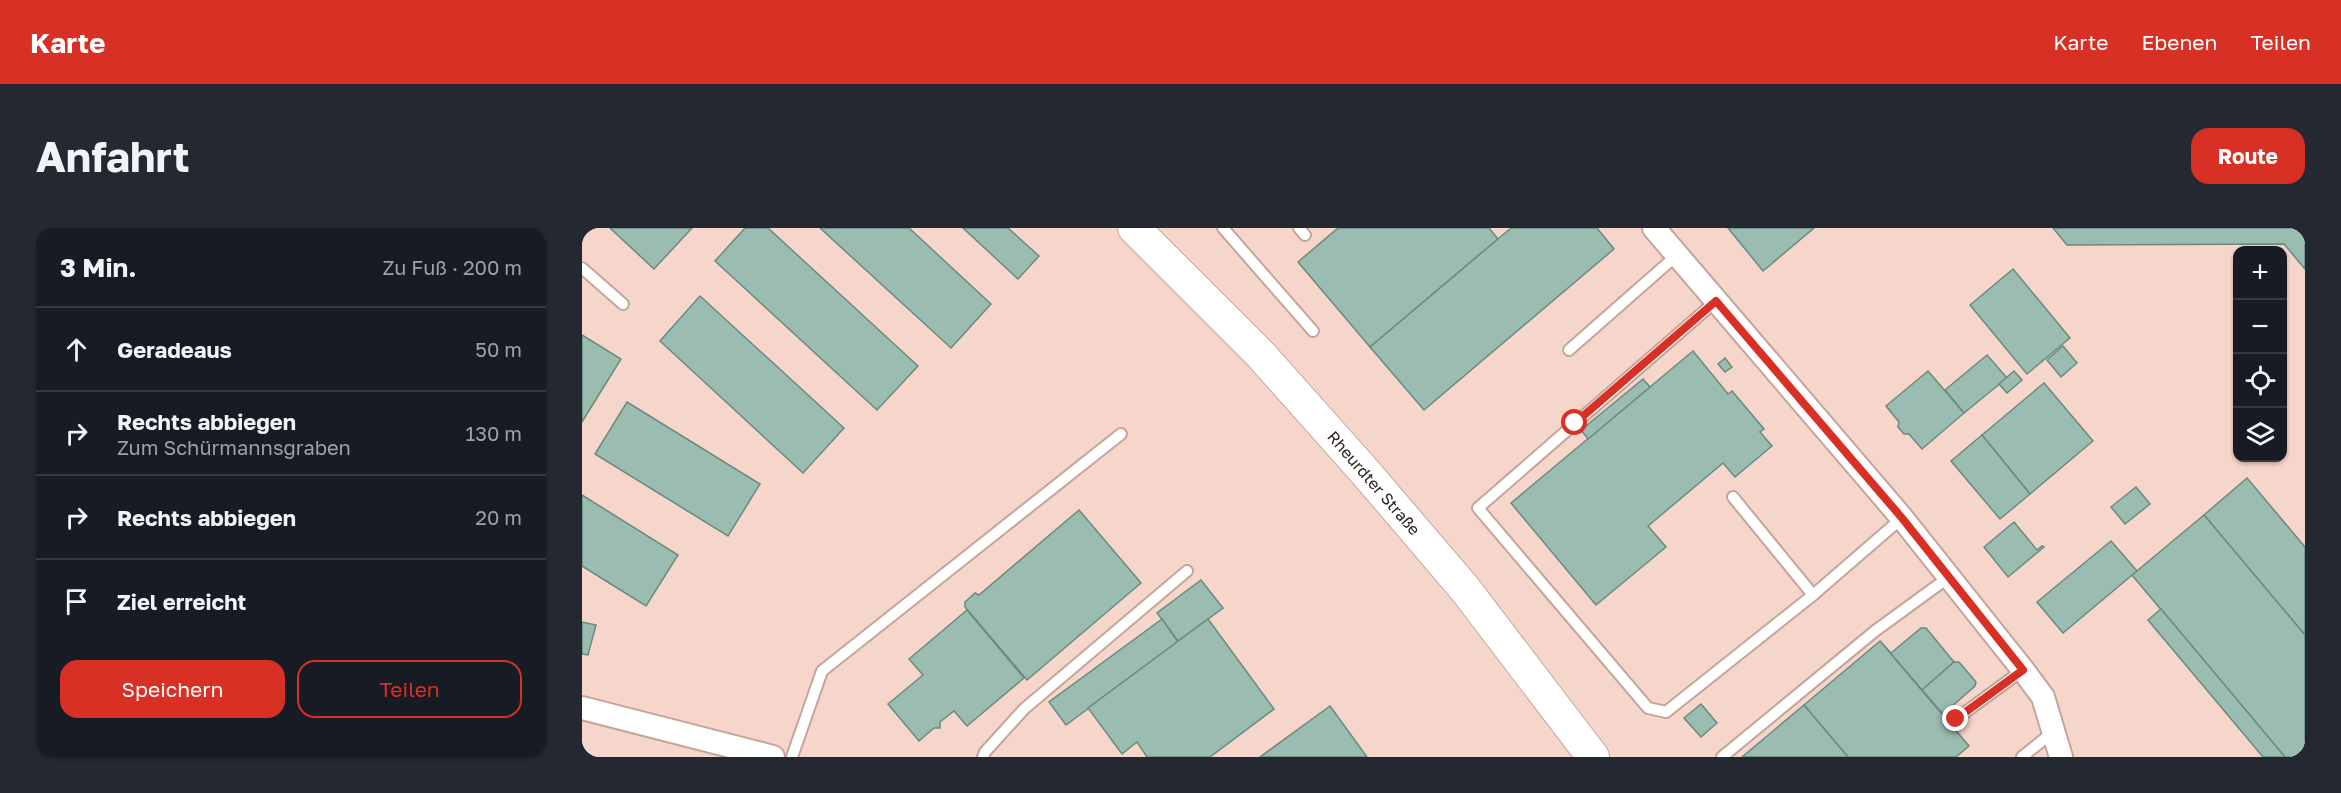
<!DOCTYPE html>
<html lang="de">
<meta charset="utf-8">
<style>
:root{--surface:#171b24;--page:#242831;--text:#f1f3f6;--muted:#9ea1a6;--line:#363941;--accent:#d93025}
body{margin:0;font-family:"Golos Text",sans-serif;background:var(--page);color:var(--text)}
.controls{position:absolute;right:18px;top:18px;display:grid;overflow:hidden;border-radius:12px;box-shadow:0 2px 4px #0004}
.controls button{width:54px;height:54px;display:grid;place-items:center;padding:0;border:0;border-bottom:2px solid var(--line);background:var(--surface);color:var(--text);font:30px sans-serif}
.stop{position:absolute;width:18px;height:18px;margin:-14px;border:4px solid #d93025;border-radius:50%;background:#fff}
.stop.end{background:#d93025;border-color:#fff;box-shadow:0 2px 6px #0008}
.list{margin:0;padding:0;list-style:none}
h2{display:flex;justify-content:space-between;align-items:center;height:78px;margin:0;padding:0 24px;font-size:26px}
h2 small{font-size:20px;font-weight:400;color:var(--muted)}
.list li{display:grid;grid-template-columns:39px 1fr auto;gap:18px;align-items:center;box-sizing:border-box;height:84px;padding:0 24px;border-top:2px solid var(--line)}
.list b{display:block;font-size:22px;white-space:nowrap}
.list p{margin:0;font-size:20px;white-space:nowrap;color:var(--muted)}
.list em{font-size:20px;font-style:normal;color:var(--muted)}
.actions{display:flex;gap:12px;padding:18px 24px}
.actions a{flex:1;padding:14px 0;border:2px solid var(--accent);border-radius:18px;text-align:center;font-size:21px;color:var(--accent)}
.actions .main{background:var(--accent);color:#fff}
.icon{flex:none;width:33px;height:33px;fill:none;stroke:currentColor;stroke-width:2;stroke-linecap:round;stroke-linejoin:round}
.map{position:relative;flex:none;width:1723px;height:529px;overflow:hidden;border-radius:18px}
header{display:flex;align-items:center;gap:36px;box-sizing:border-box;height:84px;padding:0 30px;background:var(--accent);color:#fff}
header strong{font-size:28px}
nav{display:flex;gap:33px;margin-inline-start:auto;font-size:21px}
.intro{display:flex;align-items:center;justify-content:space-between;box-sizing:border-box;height:144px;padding:0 36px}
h1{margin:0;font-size:42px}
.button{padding:15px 27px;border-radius:18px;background:var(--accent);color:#fff;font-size:21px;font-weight:700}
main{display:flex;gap:36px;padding:0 36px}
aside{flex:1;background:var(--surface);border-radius:18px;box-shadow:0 2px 4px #0004}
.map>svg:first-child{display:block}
</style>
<header>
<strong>Karte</strong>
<nav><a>Karte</a><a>Ebenen</a><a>Teilen</a></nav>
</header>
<div class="intro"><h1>Anfahrt</h1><a class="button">Route</a></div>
<main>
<aside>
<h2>3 Min.<small>Zu Fuß · 200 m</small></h2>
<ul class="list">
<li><svg class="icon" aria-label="ahead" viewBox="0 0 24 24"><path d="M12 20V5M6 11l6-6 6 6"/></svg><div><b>Geradeaus</b></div><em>50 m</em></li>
<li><svg class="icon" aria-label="right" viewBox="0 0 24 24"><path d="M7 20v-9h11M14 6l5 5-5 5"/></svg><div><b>Rechts abbiegen</b><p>Zum Schürmannsgraben</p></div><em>130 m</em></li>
<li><svg class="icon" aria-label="right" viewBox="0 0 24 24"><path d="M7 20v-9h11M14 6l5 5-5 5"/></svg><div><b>Rechts abbiegen</b></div><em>20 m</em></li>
<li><svg class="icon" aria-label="arrive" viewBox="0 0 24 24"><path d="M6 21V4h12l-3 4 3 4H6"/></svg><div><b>Ziel erreicht</b></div></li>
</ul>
<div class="actions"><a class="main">Speichern</a><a>Teilen</a></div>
</aside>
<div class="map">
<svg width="1723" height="529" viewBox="0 0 1723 529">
<rect width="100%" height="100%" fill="#fce3d9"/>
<path fill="#f6d6ca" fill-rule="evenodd" d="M0 0H1723V529H0ZM1656 22H1700V230H1656Z"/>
<g fill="#9bbcb1" stroke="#6b8a7f" stroke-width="1.5">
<path d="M28 0H110L72 41Z"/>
<path d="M163 0H186L336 138 295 182 133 33Z"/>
<path d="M238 0H327L409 76 369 120Z"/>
<path d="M381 0H426L457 28 436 51Z"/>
<path d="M756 0H907L916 11 788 119 716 34Z"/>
<path d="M929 0H1015L1032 21 842 182 788 119Z"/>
<path d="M1146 0H1232L1181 43Z"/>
<path d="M1471 0H1723V41L1702 16 1485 17Z"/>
<path d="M1431 41 1488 110 1445 146 1388 77Z"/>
<path d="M118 68 262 200 221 245 78 113Z"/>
<path d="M0 107 39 131 0 194Z"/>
<path d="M1481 118 1495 135 1479 149 1465 132Z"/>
<path d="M1111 123 1146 166 1150 163 1182 201 1178 204 1190 218 1153 249 1141 235 1066 298 1084 319 1014 377 929 275Z"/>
<path d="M1405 127 1425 150 1382 185 1363 162Z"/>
<path d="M1143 130 1150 139 1143 144 1136 136Z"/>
<path d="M1346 143 1382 185 1340 221 1327 206H1322L1316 199 1317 194 1304 178Z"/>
<path d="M1432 143 1440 152 1425 165 1417 156Z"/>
<path d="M1061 151 1068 159 1006 211 999 202Z"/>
<path d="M1462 155 1511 213 1448 266 1400 207Z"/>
<path d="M45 174 178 256 146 308 13 226Z"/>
<path d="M1400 207 1448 266 1418 291 1369 233Z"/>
<path d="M1665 250 1723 319V407L1622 287Z"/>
<path d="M1554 259 1568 276 1543 296 1529 279Z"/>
<path d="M0 267 96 327 64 378 0 338Z"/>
<path d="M497 282 559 355 445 452 383 379V374L393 365 397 367Z"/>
<path d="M1622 287 1723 407V529H1703L1550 347Z"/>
<path d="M1432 294 1455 322 1460 318 1462 319 1426 349 1402 319Z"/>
<path d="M1529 313 1555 343 1481 405 1455 374Z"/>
<path d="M619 352 641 380 596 413 575 385Z"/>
<path d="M1579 381 1703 529H1681L1566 392Z"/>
<path d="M385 382 442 450 385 498 372 483 358 494V500H352L337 513 306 476 341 447 327 431Z"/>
<path d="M580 391 596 414 484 497 467 474Z"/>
<path d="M626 391 692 481 628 529H565L555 514 540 526 506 480Z"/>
<path d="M0 394 14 397 6 427 0 426Z"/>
<path d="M1339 400H1344L1372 434 1340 462 1298 413 1309 425Z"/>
<path d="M1298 413 1387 518 1374 529H1266L1222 477Z"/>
<path d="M1372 434H1377L1394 454 1393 458 1361 486 1340 462Z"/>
<path d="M1119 476 1135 495 1119 509 1102 490Z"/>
<path d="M1222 477 1266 529H1160Z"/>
<path d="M748 478 785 529H678Z"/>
</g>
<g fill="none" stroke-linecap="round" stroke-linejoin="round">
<defs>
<g id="service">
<path d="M641 0 731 103"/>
<path d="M717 0 723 7"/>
<path d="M0 40 41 76"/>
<path d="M1134 73 896 280 1066 480 1084 484 1231 367 1320 290"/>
<path d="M987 122 1095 27"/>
<path d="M1151 269 1231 367"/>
<path d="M1374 491 1441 442"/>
<path d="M210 529 240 443 539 206"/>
<path d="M401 529 403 524 442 481 605 343"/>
<path d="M1140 529 1293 403 1367 349"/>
<path d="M1440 529 1471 504"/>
</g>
<g id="minor">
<path d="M1072 0 1320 290 1441 442 1461 469 1479 529"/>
<path d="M0 480 191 529"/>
</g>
<path id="secondary" d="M552 0 679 127 784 245 883 361 1011 529"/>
</defs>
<use href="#service" stroke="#c3a599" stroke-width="14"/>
<use href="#minor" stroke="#c3a599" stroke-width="26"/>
<use href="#secondary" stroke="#c3a599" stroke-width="34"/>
<use href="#service" stroke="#fff" stroke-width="10"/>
<use href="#minor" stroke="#fff" stroke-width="22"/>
<use href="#secondary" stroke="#fff" stroke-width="32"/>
</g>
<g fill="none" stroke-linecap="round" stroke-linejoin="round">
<path stroke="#d93025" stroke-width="8" d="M993 195 1134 73 1320 290 1441 442 1374 491"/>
</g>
<g text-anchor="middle" stroke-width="5" stroke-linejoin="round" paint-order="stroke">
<g font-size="16" fill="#2e231e" stroke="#fff">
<text transform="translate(792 255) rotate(49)" y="6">Rheurdter Straße</text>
</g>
</g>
</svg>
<div class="controls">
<button>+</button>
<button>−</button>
<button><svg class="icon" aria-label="locate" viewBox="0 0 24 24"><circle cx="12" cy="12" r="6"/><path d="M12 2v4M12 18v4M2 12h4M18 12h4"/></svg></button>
<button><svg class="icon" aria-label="layers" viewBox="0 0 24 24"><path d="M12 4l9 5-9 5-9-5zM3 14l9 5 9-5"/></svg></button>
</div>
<div class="stop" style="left:993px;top:195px"></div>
<div class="stop end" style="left:1374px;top:491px"></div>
</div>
</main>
